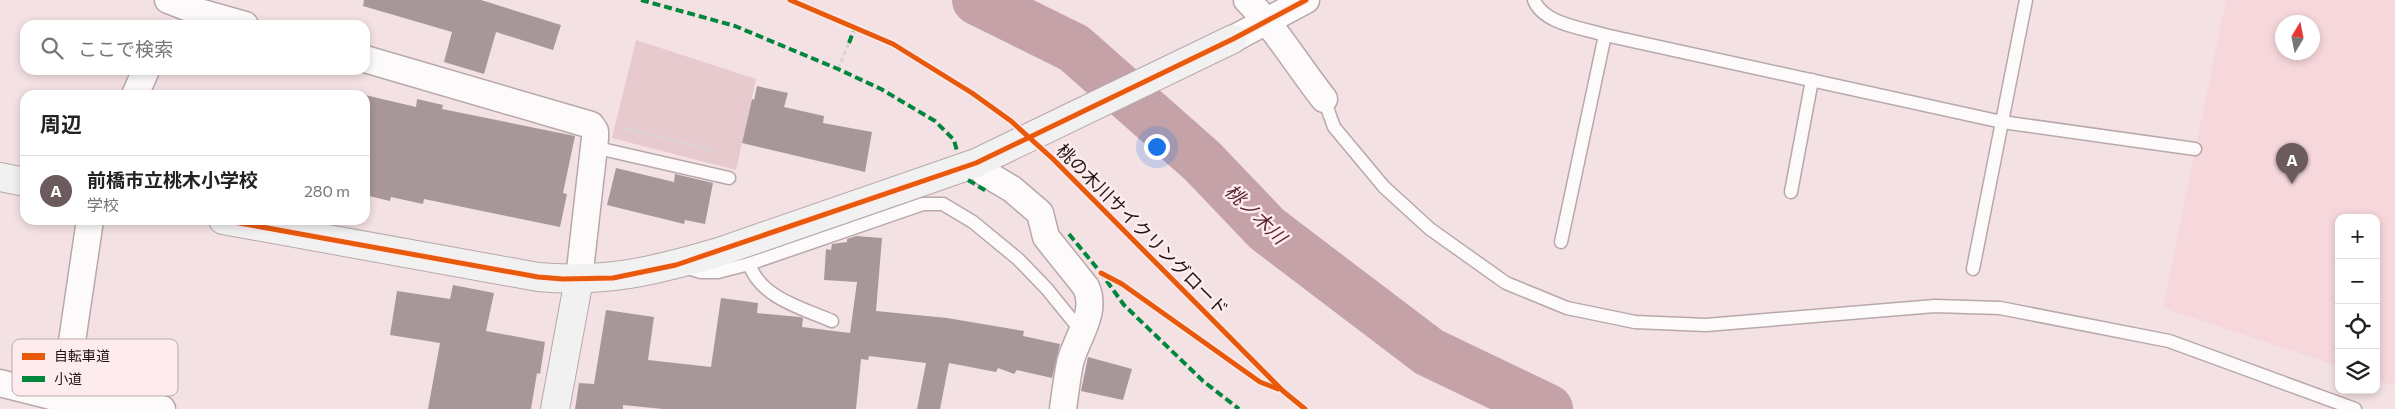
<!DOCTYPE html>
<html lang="ja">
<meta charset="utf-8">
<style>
:root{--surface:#fff;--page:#f6f6f6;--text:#222;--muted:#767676;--line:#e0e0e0;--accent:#6b5b5d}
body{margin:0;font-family:Commissioner,"Noto Sans JP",sans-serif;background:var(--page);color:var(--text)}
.controls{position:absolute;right:15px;bottom:15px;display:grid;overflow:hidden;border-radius:10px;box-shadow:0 2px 8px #0003}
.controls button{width:45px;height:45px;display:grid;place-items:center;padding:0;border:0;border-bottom:1px solid var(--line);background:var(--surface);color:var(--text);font:25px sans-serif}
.compass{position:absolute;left:2275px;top:15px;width:45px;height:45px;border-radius:50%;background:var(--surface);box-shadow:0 2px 8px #0003;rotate:10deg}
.you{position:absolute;left:1156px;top:146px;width:18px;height:18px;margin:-12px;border:4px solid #fff;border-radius:50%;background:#1a73e8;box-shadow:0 0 0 8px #1a73e833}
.badge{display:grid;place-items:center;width:32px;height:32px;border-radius:50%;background:var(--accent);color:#fff;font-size:16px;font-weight:700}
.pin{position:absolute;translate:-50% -41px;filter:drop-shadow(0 1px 2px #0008)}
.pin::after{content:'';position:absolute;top:26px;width:18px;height:15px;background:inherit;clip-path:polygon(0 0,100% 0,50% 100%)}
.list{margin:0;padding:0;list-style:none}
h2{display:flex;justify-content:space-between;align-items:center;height:65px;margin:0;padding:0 20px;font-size:21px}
h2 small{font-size:16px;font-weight:400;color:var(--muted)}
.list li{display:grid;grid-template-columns:32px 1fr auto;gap:15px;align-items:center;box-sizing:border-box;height:70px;padding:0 20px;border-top:1px solid var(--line)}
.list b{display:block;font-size:19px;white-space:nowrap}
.list p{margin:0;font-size:16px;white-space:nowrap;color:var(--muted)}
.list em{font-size:16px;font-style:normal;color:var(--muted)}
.icon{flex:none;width:28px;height:28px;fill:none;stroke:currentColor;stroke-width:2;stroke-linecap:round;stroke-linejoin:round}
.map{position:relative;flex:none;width:2395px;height:409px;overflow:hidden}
.search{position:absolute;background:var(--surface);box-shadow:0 2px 8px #0003;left:20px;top:20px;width:350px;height:55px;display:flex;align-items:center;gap:12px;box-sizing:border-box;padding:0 18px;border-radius:15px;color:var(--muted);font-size:19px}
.panel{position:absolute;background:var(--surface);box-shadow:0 2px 8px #0003;left:20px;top:90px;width:350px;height:135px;border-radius:15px}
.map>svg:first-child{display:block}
</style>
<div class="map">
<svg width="2395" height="409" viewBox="0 0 2395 409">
<rect width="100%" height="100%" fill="#f4e1e3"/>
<path fill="#f6d7db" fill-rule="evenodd" d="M2226 0H2395V386L2376 380V218H2339V366L2163 308ZM2282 22H2312V52H2282Z"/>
<path fill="#e7cace" d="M636 40 756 79 736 170 612 138Z"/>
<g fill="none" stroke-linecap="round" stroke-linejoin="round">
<path stroke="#c4a2a7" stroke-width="50" d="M977 0 1074 48 1202 161 1267 229 1429 352 1548 409"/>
</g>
<g fill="#a89799">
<path d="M364 0H481L561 25 553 50 496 32 484 74 444 62 452 32 363 6Z"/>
<path d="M757 86 788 93 784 107 824 116 823 123 872 132 865 172 742 143 752 99 754 100Z"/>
<path d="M365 95 416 107 417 99 443 105 442 109 575 136 563 193 567 194 560 227 424 199 423 204 391 197 390 201 365 195Z"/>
<path d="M616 168 674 182 675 174 713 183 705 224 685 220 684 224 607 205Z"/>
<path d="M856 236 882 238 876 311 947 318 1024 331 1023 336 1060 344 1052 378 1017 370 1014 374 998 368 996 372 949 363 940 409H917L926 363 869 356 868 360 861 359 856 409H663L623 405V409H575L579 383 594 384 606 310 654 317 648 360 711 367 721 298 758 303 757 313 800 317 803 318 802 327 850 333 857 282 824 280 826 249 831 250 832 244 847 242V239Z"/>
<path d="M453 285 494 293 486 331 545 342 540 374 537 373 531 409H428L440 343 390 335 397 291 450 299Z"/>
<path d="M1088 357 1132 369 1123 400 1081 391Z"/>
</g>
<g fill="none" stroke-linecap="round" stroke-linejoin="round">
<defs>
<g id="lane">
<path d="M1534 0C1543 24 1583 28 1605 35L2002 122 2195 149"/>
<path d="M1324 99 1334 127 1384 187 1430 229 1506 283 1567 308 1635 322 1706 325 1935 306 2000 308 2169 341 2355 409"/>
<path d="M593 147 729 178"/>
<path d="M1791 192 1812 80"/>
<path d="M1561 242 1605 35"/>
<path d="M749 264C761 298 802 308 832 321"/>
<path d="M684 267 701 272H718L749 264 923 204H943L973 222 1018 259 1047 289 1081 331"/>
<path d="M1973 269 2026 0"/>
</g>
<g id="street">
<path d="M168 0 199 12 245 25"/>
<path d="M1247 0C1277 30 1298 66 1324 99"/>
<path d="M1233 39 1306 0"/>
<path d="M365 59 591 125 595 131V138L579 279"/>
<path d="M135 95 146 70"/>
<path d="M976 163 985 173 1012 189 1040 213 1046 237 1086 287C1098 313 1076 338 1070 363 1067 378 1065 394 1063 409"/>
<path d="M0 383 63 399 162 409"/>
<path d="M62 409 90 220"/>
</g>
<g id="secondary">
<path d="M0 177 25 182"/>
<path d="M223 220 538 277C605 283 655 271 719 252L976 163 1233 39"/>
<path d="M555 409 579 279"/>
</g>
</defs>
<use href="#lane" stroke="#b8a8aa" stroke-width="15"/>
<use href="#street" stroke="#b8a8aa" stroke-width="29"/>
<use href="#secondary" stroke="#b8a8aa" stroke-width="30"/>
<g stroke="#dad5d5" stroke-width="3" stroke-dasharray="5 2.5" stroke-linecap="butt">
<path d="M838 69 849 43"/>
<path d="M622 128 716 151"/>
</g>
<use href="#lane" stroke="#fdfafb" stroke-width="12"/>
<use href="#street" stroke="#fdfafb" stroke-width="26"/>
<use href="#secondary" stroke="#f0f1f0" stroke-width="28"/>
<g stroke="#00873e" stroke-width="4" stroke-dasharray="8 4" stroke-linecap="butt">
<path d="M641 0 735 26 838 69 881 89 935 121 954 140 957 151"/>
<path d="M849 43 855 27"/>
<path d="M968 180 988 192"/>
<path d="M1069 234 1101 273 1124 305 1203 381 1239 409"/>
</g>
<defs>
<g id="cycleway">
<path d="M790 0 893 44 972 93 1011 121 1053 159 1283 391 1305 409"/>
<path d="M223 220 538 277 563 279 613 278 676 265 976 163 1233 39 1306 0"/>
<path d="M1101 273 1122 284 1260 382 1278 389"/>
</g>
</defs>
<use href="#cycleway" stroke="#fdebed" stroke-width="8"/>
<use href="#cycleway" stroke="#e8590c" stroke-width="5"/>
</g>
<g text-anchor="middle" stroke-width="5" stroke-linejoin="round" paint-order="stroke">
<g font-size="18" fill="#211315" stroke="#fdebed">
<text transform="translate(1142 230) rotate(45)" y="6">桃の木川サイクリングロード</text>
</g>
<g font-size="19" font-style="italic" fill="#5e2733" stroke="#fdebed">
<text transform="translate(1256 214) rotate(44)" y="7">桃ノ木川</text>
</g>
</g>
<rect x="12" y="339" width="166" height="57" rx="8" fill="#fdebed" stroke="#bbaaac" stroke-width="1"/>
<rect x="22" y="353" width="23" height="7" fill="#e8590c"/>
<rect x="22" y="376" width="23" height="6" fill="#00873e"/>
<g font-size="14" fill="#211315">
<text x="54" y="361">自転車道</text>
<text x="54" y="384">小道</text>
</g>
</svg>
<div class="controls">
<button>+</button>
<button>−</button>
<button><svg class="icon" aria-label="locate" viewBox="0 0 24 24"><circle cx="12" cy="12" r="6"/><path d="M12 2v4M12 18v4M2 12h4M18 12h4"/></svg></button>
<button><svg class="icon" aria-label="layers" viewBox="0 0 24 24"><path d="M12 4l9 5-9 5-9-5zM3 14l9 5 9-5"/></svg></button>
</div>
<svg class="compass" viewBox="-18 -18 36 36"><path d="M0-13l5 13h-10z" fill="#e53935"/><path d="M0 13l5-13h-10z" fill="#767676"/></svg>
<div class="you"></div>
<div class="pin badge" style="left:2292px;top:184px">A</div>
<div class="search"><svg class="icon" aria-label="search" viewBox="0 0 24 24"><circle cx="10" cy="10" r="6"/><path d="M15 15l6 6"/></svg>ここで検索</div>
<section class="panel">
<h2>周辺<small></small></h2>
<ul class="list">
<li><span class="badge">A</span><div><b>前橋市立桃木小学校</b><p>学校</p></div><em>280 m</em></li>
</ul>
</section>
</div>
